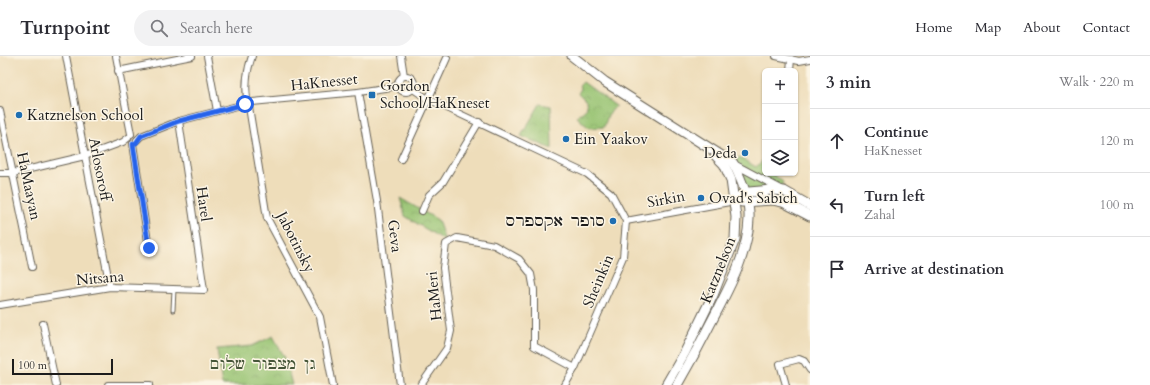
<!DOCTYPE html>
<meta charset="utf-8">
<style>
:root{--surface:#fff;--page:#f2f2f3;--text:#2b2b33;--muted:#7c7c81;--line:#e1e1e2}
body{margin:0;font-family:Cardo,"Frank Ruhl Libre",serif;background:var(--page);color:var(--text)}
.controls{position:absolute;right:12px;top:12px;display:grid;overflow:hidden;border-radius:6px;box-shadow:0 1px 3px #0004}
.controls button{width:36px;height:36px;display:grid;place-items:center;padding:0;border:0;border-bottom:1px solid var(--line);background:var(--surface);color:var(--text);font:20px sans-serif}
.scale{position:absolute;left:12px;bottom:10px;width:101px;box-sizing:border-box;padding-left:4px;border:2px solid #1c1c1c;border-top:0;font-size:11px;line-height:14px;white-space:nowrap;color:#1c1c1c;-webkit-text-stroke:3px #fcf5e5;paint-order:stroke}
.stop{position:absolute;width:12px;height:12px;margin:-9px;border:3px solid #2563eb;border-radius:50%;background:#fff}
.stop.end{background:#2563eb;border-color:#fff;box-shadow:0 1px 4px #0008}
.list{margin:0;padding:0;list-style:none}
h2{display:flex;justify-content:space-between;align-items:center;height:52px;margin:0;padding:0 16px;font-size:17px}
h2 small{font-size:13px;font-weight:400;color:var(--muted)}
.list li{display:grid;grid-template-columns:26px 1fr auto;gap:12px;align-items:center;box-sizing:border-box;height:64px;padding:0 16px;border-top:1px solid var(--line)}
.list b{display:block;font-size:15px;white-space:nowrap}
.list p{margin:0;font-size:13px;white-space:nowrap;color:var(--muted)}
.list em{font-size:13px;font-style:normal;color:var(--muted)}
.icon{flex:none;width:22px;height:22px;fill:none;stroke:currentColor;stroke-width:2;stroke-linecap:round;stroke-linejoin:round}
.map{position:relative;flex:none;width:810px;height:329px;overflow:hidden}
header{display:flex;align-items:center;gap:24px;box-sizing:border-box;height:56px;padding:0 20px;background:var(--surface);border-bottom:1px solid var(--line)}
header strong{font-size:19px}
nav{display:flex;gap:22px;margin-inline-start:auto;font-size:14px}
.search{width:280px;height:36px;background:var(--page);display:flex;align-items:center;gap:10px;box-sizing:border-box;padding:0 14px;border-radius:22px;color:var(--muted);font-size:15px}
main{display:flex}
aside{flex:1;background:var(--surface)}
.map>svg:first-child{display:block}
</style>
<header>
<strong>Turnpoint</strong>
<div class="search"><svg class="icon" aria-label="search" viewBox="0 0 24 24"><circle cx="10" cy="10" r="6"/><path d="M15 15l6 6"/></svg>Search here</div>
<nav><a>Home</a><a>Map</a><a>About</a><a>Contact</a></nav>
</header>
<main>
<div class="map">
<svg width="810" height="329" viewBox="0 0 810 329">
<defs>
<pattern id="park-crowns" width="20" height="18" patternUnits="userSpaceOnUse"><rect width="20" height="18" fill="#95c270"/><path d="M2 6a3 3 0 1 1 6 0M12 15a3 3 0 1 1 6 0" fill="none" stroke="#80a660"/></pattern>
</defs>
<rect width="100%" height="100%" fill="#fcf5e5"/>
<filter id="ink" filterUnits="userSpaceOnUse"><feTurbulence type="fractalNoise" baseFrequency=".025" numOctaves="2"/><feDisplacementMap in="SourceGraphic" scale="8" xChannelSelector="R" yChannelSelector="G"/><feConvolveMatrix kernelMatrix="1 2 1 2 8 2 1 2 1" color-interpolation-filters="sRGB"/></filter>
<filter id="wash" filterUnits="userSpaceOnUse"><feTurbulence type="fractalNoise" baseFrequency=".012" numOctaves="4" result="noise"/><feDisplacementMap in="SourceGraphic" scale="16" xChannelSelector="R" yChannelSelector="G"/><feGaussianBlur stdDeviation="0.9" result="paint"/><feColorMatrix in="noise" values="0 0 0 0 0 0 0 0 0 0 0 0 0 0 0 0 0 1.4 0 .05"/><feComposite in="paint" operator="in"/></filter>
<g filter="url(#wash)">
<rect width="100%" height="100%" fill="#eeddba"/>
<g fill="url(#park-crowns)" stroke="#586f46">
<path d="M583 26 616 50 608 59 604 71 589 72 577 61 587 52 586 45 578 37 581 33 579 30Z"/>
<path d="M540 48 551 50 552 93 521 80Z"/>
<path d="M739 101 756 111 765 102V117H771L783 126 780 133 745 137 733 107Z"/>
<path d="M400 142 438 164 445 185 405 160Z"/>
<path d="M273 280 285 302 292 329H222L217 293 252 290Z"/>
</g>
</g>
<g filter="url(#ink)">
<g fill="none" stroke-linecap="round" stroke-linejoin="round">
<defs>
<path id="lane" d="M173 254 174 233"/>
<g id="street">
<path d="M66 0 110 231"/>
<path d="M116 0 131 78"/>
<path d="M207 0 217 55"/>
<path d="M401 0 404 20"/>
<path d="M776 0 799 5 810 3"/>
<path d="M118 15 192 0"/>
<path d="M790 15 791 3"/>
<circle cx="406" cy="28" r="8"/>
<path d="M413 33 428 43 587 118 611 137 626 165 623 201 575 312 565 329"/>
<path d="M358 36 377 145 400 329"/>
<path d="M247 43C245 28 247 14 252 0"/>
<path d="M252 46 358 36 398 30"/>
<path d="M249 51 267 162 320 261 333 329"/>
<path d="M0 55 32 211"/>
<path d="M137 84 141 80 179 65 245 48"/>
<path d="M133 88 149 192"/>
<path d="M401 103 447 2"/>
<path d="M734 108 781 133"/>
<path d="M0 117H13L85 100 123 86 128 82"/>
<path d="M422 155 429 139 443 126 479 66"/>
<path d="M626 165 735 145"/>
<path d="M0 249 110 231 204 234 179 65"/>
<path d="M43 268 56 329"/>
<path d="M108 329H150"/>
<path d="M421 329 447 292 451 275 443 212 446 188 457 182 494 189 519 203 531 218 534 234V290L575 312"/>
<path d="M786 329 780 308 799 303 804 305 810 314"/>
</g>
<g id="secondary">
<path d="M572 0 605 26 733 107C742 124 750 144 749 163 748 196 731 228 716 257 704 281 691 305 677 329"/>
<path d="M740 140 745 137 749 136 772 134 784 135 810 150"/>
<path d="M742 146 773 144 783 146 810 160"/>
<path d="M666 329 685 296 713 239 735 183 736 161 731 124 724 108 716 100"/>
</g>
</defs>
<use href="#lane" stroke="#666053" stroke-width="5"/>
<use href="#street" stroke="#666053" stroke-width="8"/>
<use href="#secondary" stroke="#666053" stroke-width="11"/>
<use href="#lane" stroke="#fff" stroke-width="3"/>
<use href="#street" stroke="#fff" stroke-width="6"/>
<use href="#secondary" stroke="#fff" stroke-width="9"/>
</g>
</g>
<g fill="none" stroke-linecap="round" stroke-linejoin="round" filter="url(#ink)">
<path stroke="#2563eb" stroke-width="5" d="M149 192 133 88 136 87 141 80 179 65 245 48"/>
</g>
<g fill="#1f6fb2" stroke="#fcf5e5" stroke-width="1.5">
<rect x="368" y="35" width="8" height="8" rx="2"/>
<circle cx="19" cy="59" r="4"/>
<circle cx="566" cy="83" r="4"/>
<circle cx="745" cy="97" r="4"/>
<circle cx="701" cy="142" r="4"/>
<circle cx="613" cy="165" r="4"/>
</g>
<g text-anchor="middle" stroke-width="3" stroke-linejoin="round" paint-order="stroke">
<g font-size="15" fill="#1c1c1c" stroke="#fcf5e5">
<text transform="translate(324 26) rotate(-6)" y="5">HaKnesset</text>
<text transform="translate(100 113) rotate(79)" y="5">Arlosoroff</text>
<text transform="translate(29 130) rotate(78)" y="5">HaMaayan</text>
<text transform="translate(666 143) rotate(-11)" y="5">Sirkin</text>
<text transform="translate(204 148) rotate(82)" y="5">Harel</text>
<text transform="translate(395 180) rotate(83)" y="5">Geva</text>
<text transform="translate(296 186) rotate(63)" y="5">Jabotinsky</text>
<text transform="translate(718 214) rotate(-68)" y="5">Katznelson</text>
<text transform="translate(100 222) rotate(-5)" y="5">Nitsana</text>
<text transform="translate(598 225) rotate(-67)" y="5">Sheinkin</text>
<text transform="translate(434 240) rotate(-96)" y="5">HaMeri</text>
</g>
<g font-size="15" fill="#1c1c1c" stroke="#fcf5e5" text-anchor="start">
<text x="380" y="35">Gordon<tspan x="380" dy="17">School/HaKneset</tspan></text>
<text x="27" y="64">Katznelson School</text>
<text x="574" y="88">Ein Yaakov</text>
<text x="737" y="102" text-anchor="end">Deda</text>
<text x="709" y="147">Ovad's Sabich</text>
<text x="605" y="170" text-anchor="end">סופר אקספרס</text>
</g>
<g font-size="15" fill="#465639" stroke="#fcf5e5">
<text x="263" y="313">גן מצפור שלום</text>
</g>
</g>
</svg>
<div class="controls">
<button>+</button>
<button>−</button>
<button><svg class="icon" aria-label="layers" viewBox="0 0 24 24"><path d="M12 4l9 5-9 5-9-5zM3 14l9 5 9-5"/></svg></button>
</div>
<div class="scale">100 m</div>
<div class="stop" style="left:245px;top:48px"></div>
<div class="stop end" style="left:149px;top:192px"></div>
</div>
<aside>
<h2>3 min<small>Walk · 220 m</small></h2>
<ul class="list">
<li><svg class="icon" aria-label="ahead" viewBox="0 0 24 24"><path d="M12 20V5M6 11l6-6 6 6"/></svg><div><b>Continue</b><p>HaKnesset</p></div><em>120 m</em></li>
<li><svg class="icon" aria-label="left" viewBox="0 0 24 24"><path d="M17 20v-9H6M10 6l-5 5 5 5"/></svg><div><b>Turn left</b><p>Zahal</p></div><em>100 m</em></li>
<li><svg class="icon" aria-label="arrive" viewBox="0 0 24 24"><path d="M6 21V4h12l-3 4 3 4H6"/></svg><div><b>Arrive at destination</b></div></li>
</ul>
</aside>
</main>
